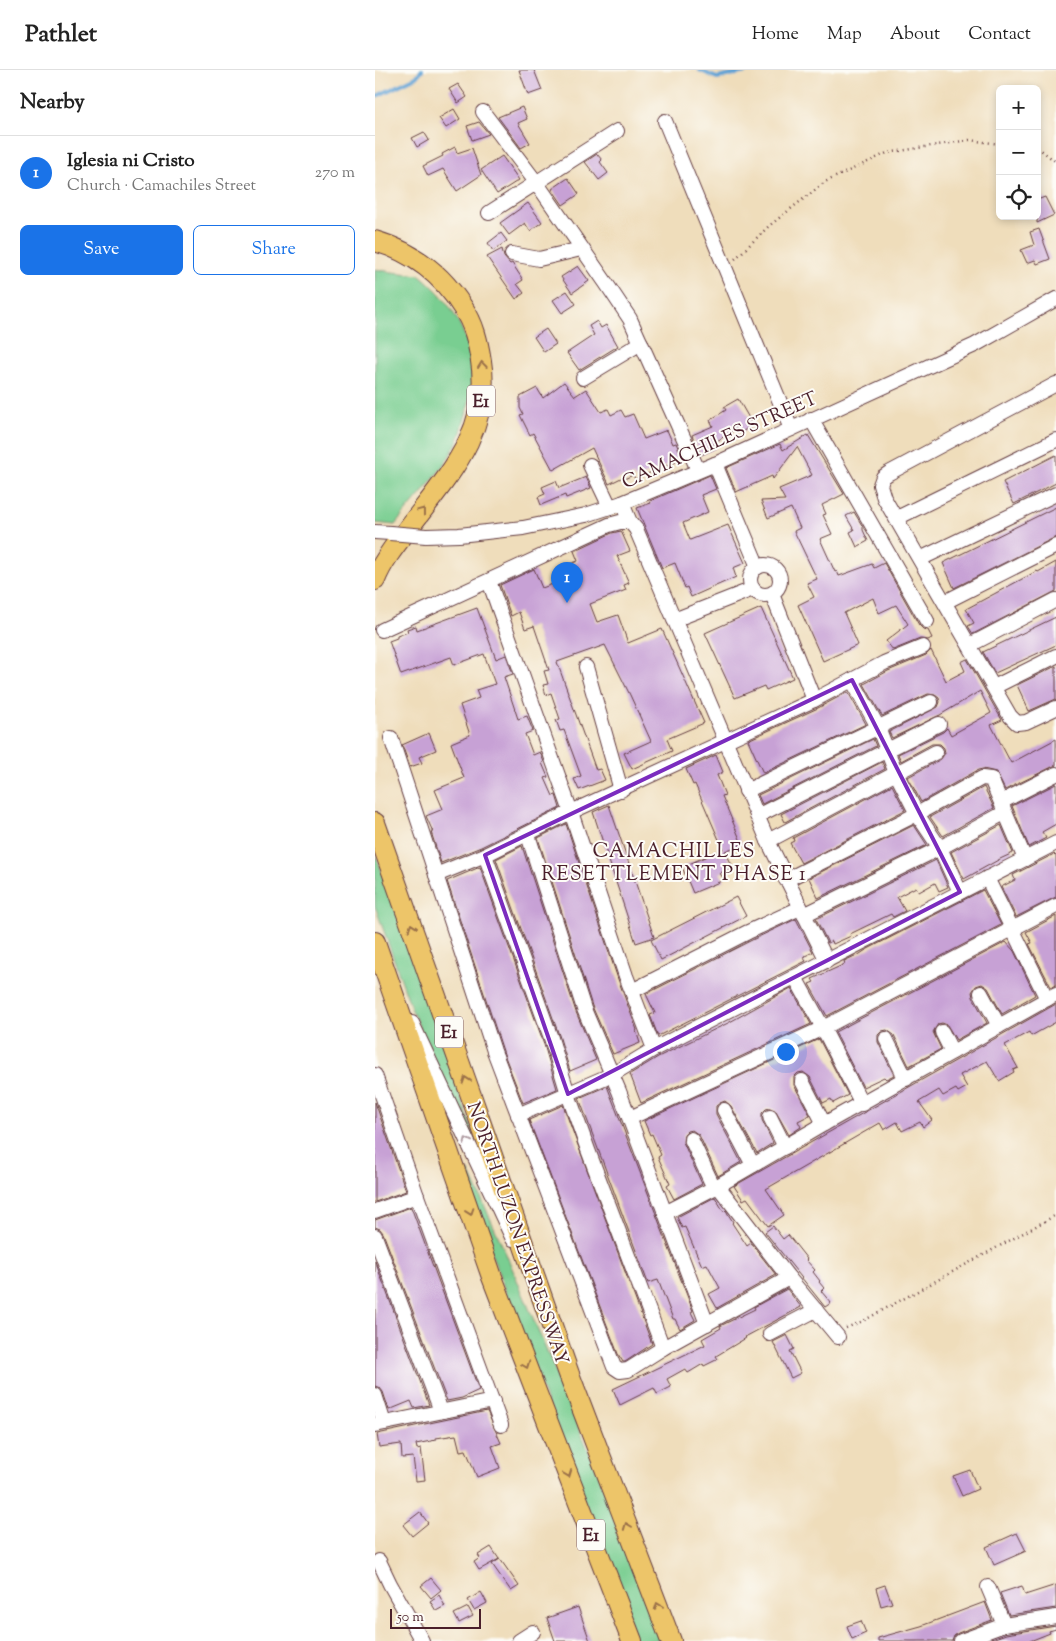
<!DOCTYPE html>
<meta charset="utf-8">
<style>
:root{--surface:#fff;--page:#f2f2f2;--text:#222;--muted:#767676;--line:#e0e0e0;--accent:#1a73e8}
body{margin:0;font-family:"Sorts Mill Goudy",serif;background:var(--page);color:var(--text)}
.controls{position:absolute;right:15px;top:15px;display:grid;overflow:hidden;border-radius:8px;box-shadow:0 2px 8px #0003}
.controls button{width:45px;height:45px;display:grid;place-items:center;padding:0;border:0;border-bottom:1px solid var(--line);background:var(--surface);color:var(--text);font:25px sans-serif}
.scale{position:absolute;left:15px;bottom:12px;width:91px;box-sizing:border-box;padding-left:5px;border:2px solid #4a1f2b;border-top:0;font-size:14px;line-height:18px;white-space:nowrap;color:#4a1f2b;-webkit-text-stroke:4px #fdfcf7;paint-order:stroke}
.you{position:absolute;left:410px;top:981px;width:18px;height:18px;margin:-12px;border:4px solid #fff;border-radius:50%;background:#1a73e8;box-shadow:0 0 0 8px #1a73e833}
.badge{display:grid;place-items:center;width:32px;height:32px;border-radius:50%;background:var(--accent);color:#fff;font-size:16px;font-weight:700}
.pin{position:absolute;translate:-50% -41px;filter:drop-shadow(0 1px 2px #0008)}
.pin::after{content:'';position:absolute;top:26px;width:18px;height:15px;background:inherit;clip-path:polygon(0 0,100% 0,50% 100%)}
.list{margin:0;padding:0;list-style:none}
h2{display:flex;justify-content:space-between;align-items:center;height:65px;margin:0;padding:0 20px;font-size:21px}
h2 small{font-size:16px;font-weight:400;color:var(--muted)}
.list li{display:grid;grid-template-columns:32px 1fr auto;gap:15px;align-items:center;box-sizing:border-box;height:75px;padding:0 20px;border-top:1px solid var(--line)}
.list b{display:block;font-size:19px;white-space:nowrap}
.list p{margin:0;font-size:16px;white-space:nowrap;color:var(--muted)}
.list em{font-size:16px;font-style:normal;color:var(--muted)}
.actions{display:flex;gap:10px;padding:15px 20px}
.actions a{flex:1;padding:11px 0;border:1px solid var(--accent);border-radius:8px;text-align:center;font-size:18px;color:var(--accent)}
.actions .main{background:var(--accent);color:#fff}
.icon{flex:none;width:28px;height:28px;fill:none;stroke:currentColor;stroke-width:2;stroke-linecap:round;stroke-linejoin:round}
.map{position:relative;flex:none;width:681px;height:1571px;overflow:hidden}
header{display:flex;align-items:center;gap:30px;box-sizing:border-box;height:70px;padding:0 25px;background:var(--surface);border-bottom:1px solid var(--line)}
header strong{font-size:24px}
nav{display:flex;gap:28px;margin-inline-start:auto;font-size:18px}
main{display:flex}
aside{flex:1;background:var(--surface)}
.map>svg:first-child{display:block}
</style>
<header>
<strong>Pathlet</strong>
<nav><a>Home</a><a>Map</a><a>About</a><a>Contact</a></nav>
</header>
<main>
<aside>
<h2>Nearby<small></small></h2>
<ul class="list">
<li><span class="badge">1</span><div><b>Iglesia ni Cristo</b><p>Church · Camachiles Street</p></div><em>270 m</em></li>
</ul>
<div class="actions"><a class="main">Save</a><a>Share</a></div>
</aside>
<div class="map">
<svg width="681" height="1571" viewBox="0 0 681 1571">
<rect width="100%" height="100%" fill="#fdfcf7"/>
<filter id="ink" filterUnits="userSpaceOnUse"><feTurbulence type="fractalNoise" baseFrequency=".02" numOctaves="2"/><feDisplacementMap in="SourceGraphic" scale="10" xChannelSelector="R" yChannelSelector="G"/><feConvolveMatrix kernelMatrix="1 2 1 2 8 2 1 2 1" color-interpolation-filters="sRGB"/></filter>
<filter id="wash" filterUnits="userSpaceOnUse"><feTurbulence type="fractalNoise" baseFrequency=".0096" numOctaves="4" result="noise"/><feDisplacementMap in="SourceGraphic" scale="20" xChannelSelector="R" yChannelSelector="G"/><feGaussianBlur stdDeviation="1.12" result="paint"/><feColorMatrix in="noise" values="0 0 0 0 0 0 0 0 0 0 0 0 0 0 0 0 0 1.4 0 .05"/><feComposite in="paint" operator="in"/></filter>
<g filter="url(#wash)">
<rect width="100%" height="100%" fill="#efddbb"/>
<g fill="#79ce91" stroke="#62765e">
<path d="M0 199 17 202 45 205C53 212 62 220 69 229 98 268 104 305 89 351 87 357 86 364 83 370 70 399 40 430 20 455L0 453Z"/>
<path d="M0 782 105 1082 115 1113 38 943 0 836Z"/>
<path d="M94 1101 132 1186 225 1408 286 1571H261L87 1105Z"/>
</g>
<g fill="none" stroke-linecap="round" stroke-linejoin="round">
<g stroke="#61a3d5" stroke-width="4">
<path d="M324 0 342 8 371 2V0"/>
<path d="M0 27 41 7 47 0"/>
</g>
</g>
<g id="blocks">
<g fill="#c7a1d5">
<path d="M144 0H159L167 20 153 25Z"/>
<path d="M83 14 92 27 83 33 74 19Z"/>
<path d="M147 37 152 49 143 53 155 73 146 78 123 47Z"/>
<path d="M79 39 85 49 71 58 64 48Z"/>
<path d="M104 52 114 64 97 70 92 56Z"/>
<path d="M49 62 54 70 42 77 37 68Z"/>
<path d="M80 77 82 83 97 78 106 105 82 121 68 99 53 106 48 96 68 86 67 84Z"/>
<path d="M222 84 227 90 225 92 233 103 224 110 210 92Z"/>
<path d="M127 86 144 110 122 124 106 100Z"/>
<path d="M193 108 204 124 188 135 177 119Z"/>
<path d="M670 127 679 145 662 153V130Z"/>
<path d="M153 133 167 152 155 161 150 153 134 165 125 153Z"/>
<path d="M664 159 675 189 662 194 660 190 652 193 646 180 659 175 655 162Z"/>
<path d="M126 163 132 171 118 181 113 173Z"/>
<path d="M127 179 129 187 135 194 137 193 148 210 142 214 149 223 141 229 112 187Z"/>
<path d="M203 196 214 211 197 223 186 207Z"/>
<path d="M192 221 201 234 187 243 178 230Z"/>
<path d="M222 251 226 258 231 255 243 276 204 300 192 283 219 265 214 256Z"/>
<path d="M171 259 181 274 169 282 159 267Z"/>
<path d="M189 312 200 326 211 319 226 342 233 339 236 345 246 340 250 347 258 344 269 369 292 360 298 374 301 373 308 389 260 409 258 405 249 409 248 407 234 414 217 378 178 400 158 363 155 365 145 345 148 344 145 338V327L162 318 168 328Z"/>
<path d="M363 329 378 355 365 363 362 358 339 373 341 378 326 385 317 365 338 356 335 350 351 340 349 337Z"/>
<path d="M433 365 469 424 447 435 451 444 448 445 457 464 445 469 460 502 462 501 464 506 497 494 499 498 509 493 544 555 548 559 553 560 557 568 553 570 545 569 518 580 511 571 533 554 521 535 504 543 498 528 469 543 483 575 448 591 423 535 439 527 432 513 442 509 419 461 425 458 416 438 393 448 386 431 410 430 404 419 437 405 422 377 398 409 397 406 361 422 351 398 405 374 408 380Z"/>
<path d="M681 385V413L639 434 628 412Z"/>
<path d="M335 405 341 419 326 425 333 442 308 453 315 470 353 455 370 493 358 498 361 507 316 527 312 517 310 518 300 493 287 498 262 438 276 433 275 431Z"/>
<path d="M211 407 216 418 191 428 190 425 166 435 163 427 170 424 167 417 181 411 184 418Z"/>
<path d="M681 437V467L579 518 568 493Z"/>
<path d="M479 442 488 457V460L493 471 482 477 475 462 479 460 471 446Z"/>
<path d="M246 461 255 481 242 486 254 513 249 515 251 520 215 534 222 552 243 545 253 573 287 559 329 653 292 669 297 681 257 699 249 683 276 671 255 625 230 575 182 592 221 700 225 699 230 710 204 720 199 709 206 706 189 660 185 661 181 650 185 649 176 623 171 625 168 615 173 614 169 601 174 600 159 556 150 559 144 542 136 546 125 515 159 499 167 518 186 511 181 499 203 491 199 481 237 463Z"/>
<path d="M681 492V521L598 564 593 556 599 553 591 539 662 501 663 502Z"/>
<path d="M102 538 121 589 131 585 138 604 129 607 143 649 152 646 158 661 150 664 158 685 165 682 169 692 167 693 173 707 170 708 178 726 181 725 185 738 106 777 66 793 56 762H58L51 746 68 739 60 720 89 708 76 673 95 665 85 635 104 628 101 620 120 614 109 584 79 595 76 587 26 605 14 571 22 568V566L33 562 32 559 41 556 42 560Z"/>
<path d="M386 538 418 608 391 620 389 616 360 628 330 563Z"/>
<path d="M681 547V575L620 603 608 582Z"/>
<path d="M556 580 571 611 590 601 586 592 592 589 627 650 616 655 636 693 681 669V695L630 720 621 702 608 699 603 700 546 732 533 707 566 689 570 683 569 678 565 674H557L526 691 523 684 568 662 572 658 576 665 616 643 605 621 565 645 517 668 514 662 563 637 565 632 564 628 560 625 553 624 507 646 489 614 513 601 551 585Z"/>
<path d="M681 596V629L654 641 642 615Z"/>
<path d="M473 622 491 654 388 703 373 670 443 638Z"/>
<path d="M54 663 61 680 44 687 47 693 35 697 27 675Z"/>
<path d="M498 669 501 676 387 734 383 725Z"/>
<path d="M341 685 348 702 342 705 350 725 347 726 367 774 350 781 358 797 345 803 349 810 318 823 307 797 348 779 320 714 318 715 311 699Z"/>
<path d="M507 692 510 699 410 752 406 744Z"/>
<path d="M681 714V754L667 762 671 768 654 777 637 736Z"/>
<path d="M517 715 530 740 426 793 415 773 419 771 418 768Z"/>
<path d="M609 717 619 738 568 766 555 747Z"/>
<path d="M234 735 279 867 261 873 218 742Z"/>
<path d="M191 754 243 909 262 960 261 961 265 973 238 984 217 936 163 768Z"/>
<path d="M539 755 552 775 443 828 434 808Z"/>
<path d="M626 755 638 783 625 789 589 809 576 782Z"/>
<path d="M147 776 201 942 221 990 195 1001 184 965 121 789Z"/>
<path d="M679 784 681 786V827L641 847 626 817 640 810 638 805Z"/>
<path d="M561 790 573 817 564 821 560 813 544 822 541 817 522 827 530 841 518 847 516 844 475 864 476 866 458 874 457 871 453 873 441 849Z"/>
<path d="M105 797 168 971 182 1019 148 1033 129 984 72 811Z"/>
<path d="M608 820 626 855 452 946 434 914 439 912 437 909 470 894 469 891 482 885V886L491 880Z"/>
<path d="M361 827 371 846 286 890 276 870Z"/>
<path d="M681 846V915L676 917 654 874 657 873 651 862Z"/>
<path d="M421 849 438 882 428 887 431 891 283 966 275 945 280 943 271 924 377 870Z"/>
<path d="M631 872 639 881 660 925 627 944 613 918 607 914 601 916 597 922 598 927 612 953 581 970 572 955 567 953 563 954 558 962 566 979 534 996 519 965 512 960 507 961 503 965V972L519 1005 511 1009 509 1007 488 1017 460 962Z"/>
<path d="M416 918 436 954 266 1033 255 1004 283 987 353 953Z"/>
<path d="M681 934V952L656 966 654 962 630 975 643 998 638 1000 639 1002 624 1011 612 991 585 1005 592 1017 583 1022 581 1019 568 1026 564 1020 544 1032 557 1050 548 1057 545 1052 527 1061 522 1052 509 1060 505 1053 391 1119 409 1145 393 1156 372 1128 368 1130 359 1116Z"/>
<path d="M444 969 473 1025 458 1033 456 1029 448 1033 435 1007 428 1002 423 1003 419 1007V1015L435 1045 423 1051 426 1057 414 1065 400 1040 395 1038 391 1039 387 1043V1050L398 1073 382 1083 356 1036 350 1031 345 1033 341 1036V1044L366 1092 343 1106 324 1065 317 1060 312 1061 309 1064 308 1072 327 1114 299 1129 292 1116 295 1114 283 1087 286 1085 277 1064 275 1065 269 1051Z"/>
<path d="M232 1016 318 1241 316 1242 320 1250 305 1259 300 1249H298L283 1210 273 1213 204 1028Z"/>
<path d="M0 1032 31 1121 0 1132Z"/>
<path d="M188 1035 277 1274 250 1292H248L243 1284 154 1050Z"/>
<path d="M340 1127 349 1142 351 1140 353 1144 358 1152 357 1153 372 1176 376 1173 401 1205 342 1238 334 1224 345 1218 332 1194 327 1196 310 1157 307 1158 302 1147Z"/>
<path d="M36 1137 104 1320 87 1328 72 1331 8 1163 5 1159 0 1157V1150Z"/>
<path d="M398 1156 408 1169 413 1165 432 1189 431 1190 440 1200 438 1202 445 1211 444 1212 449 1218 446 1221 456 1233 450 1237 390 1162Z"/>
<path d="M0 1191 54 1335 39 1338 36 1331 14 1340 8 1322 5 1318 0 1316Z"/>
<path d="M412 1219 426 1237 370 1267 371 1268 341 1286 343 1289 329 1296 328 1294 313 1303 310 1299 292 1309 296 1317 282 1324 279 1318 245 1335 238 1319 330 1275 327 1269 346 1258 345 1256 380 1239 379 1237Z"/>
<path d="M412 1265 419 1279 415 1281 426 1303 416 1308 398 1272Z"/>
<path d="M112 1341 126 1373 117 1376 125 1398 102 1407 91 1380 85 1381 81 1365 61 1368V1370L41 1374 42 1379 46 1378 50 1410 41 1411 38 1387 27 1388 26 1374 4 1377 2 1364Z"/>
<path d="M595 1400 603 1419 587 1426 578 1406Z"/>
<path d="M45 1442 53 1453 37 1466 28 1455Z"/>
<path d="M642 1463 651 1481 619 1495 611 1477Z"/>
<path d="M116 1477 124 1489 104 1500 99 1492 105 1488 103 1485Z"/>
<path d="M125 1489 144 1516 136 1521 117 1494Z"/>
<path d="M56 1508 66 1520 56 1528 46 1516Z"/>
<path d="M510 1515 517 1533 506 1536 501 1518Z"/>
<path d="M681 1515V1538L634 1545 625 1523 647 1516 650 1525Z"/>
<path d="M106 1522 112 1533 99 1540 93 1530Z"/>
<path d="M64 1525 70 1536 61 1541 55 1531Z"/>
<path d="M610 1532 617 1550 583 1563 579 1566 577 1571H503V1568L546 1556Z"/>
<path d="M93 1537 98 1546 84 1553 79 1544Z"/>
<path d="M203 1537 215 1571H180L172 1548Z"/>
<path d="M486 1551 491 1563 477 1569 472 1556Z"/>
<path d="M681 1556V1559L674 1561 675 1563 655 1571H611L631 1564Z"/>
</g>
</g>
</g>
<g filter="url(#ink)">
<use href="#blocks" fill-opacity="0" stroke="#633c41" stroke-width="1"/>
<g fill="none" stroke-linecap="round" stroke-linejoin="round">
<defs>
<g id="minor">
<path d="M108 42 161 112 231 213 255 249 323 400"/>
<path d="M290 51 416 359"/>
<path d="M114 143 242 61"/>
<path d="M137 184 164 189 206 179"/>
<path d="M208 308 266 273"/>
<path d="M681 314 514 403 508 407 505 415 509 428 635 646 642 653 651 652 681 638"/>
<path d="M436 349 552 551"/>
<path d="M340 394 383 497"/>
<path d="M215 395 235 437"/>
<path d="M247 433 255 452 261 459 393 771 452 891"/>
<path d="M522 448 681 370"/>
<path d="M0 462 15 463"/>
<path d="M51 466 84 465 148 458 211 445 247 433 340 394 600 275 681 229"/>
<path d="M545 489 681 424"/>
<circle cx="390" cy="510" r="15"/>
<path d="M114 511 196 742 251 906 279 979"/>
<path d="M397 524 439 630"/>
<path d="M570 532 681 476"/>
<path d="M299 550 378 519"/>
<path d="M7 560 234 455 245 452H255"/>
<path d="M595 575 681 530"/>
<path d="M211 597 246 720"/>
<path d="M477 610 503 657 521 703 542 744 565 778 585 822"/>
<path d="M619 617 681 586"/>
<path d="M16 668 119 981 239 1297 245 1301 253 1300 288 1278 414 1208"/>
<path d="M371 721 556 632"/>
<path d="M626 732 681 704"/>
<path d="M382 746 564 654"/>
<path d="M153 765 209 939 244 1021 332 1254"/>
<path d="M393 771 561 682"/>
<path d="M110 785 176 968 193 1024 213 1080 288 1278"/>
<path d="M61 805 110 785 196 742 439 630 509 593 548 577"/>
<path d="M612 808 672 929"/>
<path d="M411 810 542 744 607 708 616 709 650 789"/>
<path d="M429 845 565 778 629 743"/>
<path d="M420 907 448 958 487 1034"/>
<path d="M257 921 373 862 425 838"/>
<path d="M606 923 624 956"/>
<path d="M37 953 138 1169"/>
<path d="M567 962 577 982"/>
<path d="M511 969 531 1009"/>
<path d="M0 1005 42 1126 126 1355"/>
<path d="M427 1011 449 1054"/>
<path d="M349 1040 378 1095"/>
<path d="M143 1045 238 1004 279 979 681 773"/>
<path d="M395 1047 410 1077"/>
<path d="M255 1048 448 958 681 836"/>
<path d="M316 1069 339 1118"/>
<path d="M343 1116 414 1208 463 1267"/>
<path d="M0 1141 42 1126"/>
<path d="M290 1143 339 1118 449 1054 681 924"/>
<path d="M0 1166 66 1341"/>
<path d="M395 1264 441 1240"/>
<path d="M0 1325 9 1353"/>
<path d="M0 1355 118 1331"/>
<path d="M4 1491 15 1514 47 1571"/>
<path d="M613 1517 629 1555"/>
<path d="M144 1571 158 1562"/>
<path d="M586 1571 629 1555 681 1547"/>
</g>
<g id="highway">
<path d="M0 171C38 182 67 204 88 238 99 254 103 272 106 291 117 359 73 406 35 456 22 473 8 490 0 510"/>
<path d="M0 753 194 1304 296 1571"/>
<path d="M0 872 117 1207 257 1571"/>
</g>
</defs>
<use href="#minor" stroke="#633c41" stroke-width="16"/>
<use href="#highway" stroke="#633c41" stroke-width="22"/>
<g stroke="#633c41" stroke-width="2.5" stroke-dasharray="1 4" stroke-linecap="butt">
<path d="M662 79 666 80 681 92"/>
<path d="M360 189 394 156 450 112 512 83 594 70 625 74"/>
<path d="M471 1258 488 1251 681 1145"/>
</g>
<use href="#minor" stroke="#fff" stroke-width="14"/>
<use href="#highway" stroke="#edc569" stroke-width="20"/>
<defs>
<path id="minor-bridge" d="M15 463 51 466"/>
</defs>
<use href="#minor-bridge" stroke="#633c41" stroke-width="16" stroke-linecap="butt"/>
<use href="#minor-bridge" stroke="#fff" stroke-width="14"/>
</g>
<defs><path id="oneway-chevron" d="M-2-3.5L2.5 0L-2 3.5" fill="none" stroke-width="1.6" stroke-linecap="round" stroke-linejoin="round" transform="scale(1.25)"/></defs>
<g stroke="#9c724a">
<use href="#oneway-chevron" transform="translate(107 295) rotate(-97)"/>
<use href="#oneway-chevron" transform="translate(47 441) rotate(-53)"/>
<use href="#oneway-chevron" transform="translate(37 857) rotate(-109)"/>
<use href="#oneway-chevron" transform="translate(91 1010) rotate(-109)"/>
<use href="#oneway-chevron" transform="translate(95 1142) rotate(71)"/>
<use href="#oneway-chevron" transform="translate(151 1295) rotate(69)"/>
<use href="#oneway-chevron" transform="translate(193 1404) rotate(69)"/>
<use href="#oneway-chevron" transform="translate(252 1456) rotate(-111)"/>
<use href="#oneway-chevron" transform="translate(283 1536) rotate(-111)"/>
</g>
<use stroke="#ae9aa0" href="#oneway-chevron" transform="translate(92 1071) rotate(-115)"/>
</g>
<path fill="none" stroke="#7b2cbf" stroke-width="4" stroke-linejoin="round" d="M477 610 585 822 193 1024 110 785Z"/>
<g text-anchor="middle" stroke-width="4" stroke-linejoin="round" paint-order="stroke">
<g fill="#fdfcf7" stroke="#806168" stroke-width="1">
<rect x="92" y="315.5" width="28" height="31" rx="4"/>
<rect x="60" y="946.5" width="28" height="31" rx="4"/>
<rect x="202" y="1449.5" width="28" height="31" rx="4"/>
</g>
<g font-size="18" font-weight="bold" fill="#4a1f2b">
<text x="106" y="337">E1</text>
<text x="74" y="968">E1</text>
<text x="216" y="1471">E1</text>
</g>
<g font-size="19" fill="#4a1f2b" stroke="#fdfcf7">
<text transform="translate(344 369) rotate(-24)" y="7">CAMACHILES STREET</text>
<text transform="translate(144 1163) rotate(71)" y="7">NORTH LUZON EXPRESSWAY</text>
</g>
<g font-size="20" letter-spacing="1" fill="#4a1f2b" stroke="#fdfcf7">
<text x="299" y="787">CAMACHILLES<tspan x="299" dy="23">RESETTLEMENT PHASE 1</tspan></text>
</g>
</g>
</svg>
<div class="controls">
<button>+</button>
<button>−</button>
<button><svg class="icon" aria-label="locate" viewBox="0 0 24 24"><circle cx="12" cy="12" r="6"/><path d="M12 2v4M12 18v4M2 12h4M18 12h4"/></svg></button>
</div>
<div class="scale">50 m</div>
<div class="you"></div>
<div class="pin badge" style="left:192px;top:533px">1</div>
</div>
</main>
